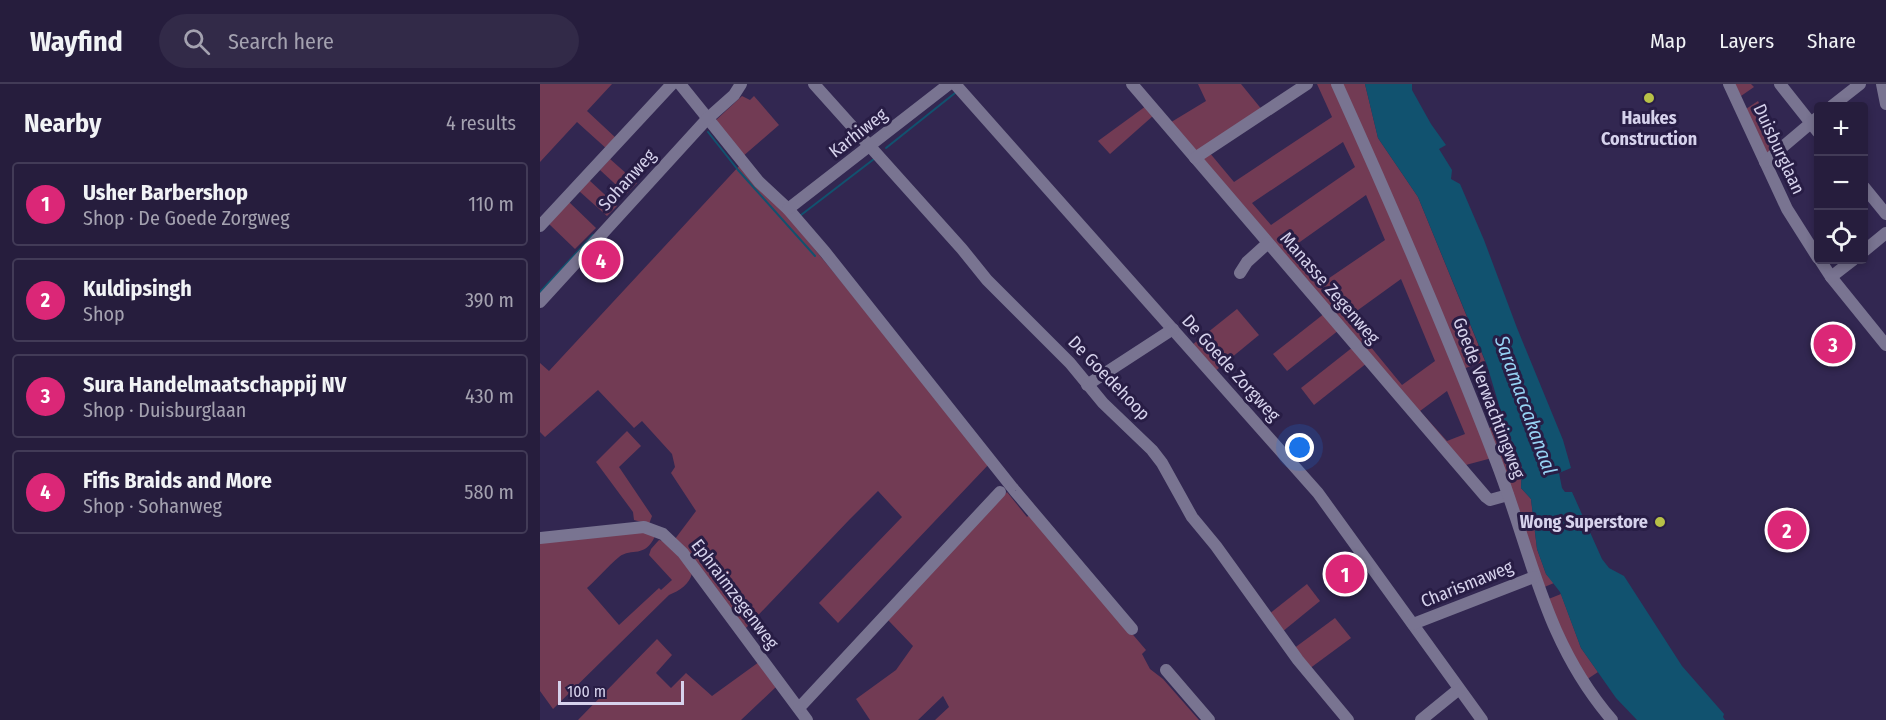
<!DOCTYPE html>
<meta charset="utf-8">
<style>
:root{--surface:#261d3d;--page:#322a48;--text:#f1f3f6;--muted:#a4a2b0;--line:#423b57;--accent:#db2777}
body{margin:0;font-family:"Fira Sans Condensed",sans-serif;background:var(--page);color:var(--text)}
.controls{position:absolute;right:18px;top:18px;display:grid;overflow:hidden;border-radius:6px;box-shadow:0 3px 9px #0003}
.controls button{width:54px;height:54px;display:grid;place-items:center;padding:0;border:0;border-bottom:2px solid var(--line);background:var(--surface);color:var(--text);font:30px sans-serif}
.scale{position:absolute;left:18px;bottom:15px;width:126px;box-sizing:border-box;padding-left:6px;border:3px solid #d6d2ec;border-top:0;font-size:16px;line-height:21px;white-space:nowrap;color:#d6d2ec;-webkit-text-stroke:4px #281d45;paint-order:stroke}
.you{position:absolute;left:760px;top:364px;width:21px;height:21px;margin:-15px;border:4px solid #fff;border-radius:50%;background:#1a73e8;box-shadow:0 0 0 9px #1a73e833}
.badge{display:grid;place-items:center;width:39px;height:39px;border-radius:50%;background:var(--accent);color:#fff;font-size:20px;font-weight:700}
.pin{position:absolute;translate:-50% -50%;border:3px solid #fff;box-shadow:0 2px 6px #0006}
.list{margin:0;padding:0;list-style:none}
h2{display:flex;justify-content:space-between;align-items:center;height:78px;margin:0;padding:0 24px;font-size:26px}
h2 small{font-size:20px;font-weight:400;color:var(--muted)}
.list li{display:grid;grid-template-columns:39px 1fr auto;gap:18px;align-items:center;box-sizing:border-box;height:84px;margin:0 12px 12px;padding:0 12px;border:2px solid var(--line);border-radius:6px}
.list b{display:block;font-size:22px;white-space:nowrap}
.list p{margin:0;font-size:20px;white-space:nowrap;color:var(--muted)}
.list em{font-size:20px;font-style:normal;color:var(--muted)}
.icon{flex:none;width:33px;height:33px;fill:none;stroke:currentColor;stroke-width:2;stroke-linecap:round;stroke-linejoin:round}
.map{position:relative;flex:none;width:1346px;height:636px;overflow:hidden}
header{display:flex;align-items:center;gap:36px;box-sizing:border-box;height:84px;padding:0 30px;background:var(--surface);border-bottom:2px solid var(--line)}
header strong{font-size:28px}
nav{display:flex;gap:33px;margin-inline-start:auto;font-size:21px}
.search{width:420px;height:54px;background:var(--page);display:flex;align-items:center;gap:15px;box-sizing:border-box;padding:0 21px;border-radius:33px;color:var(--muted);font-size:22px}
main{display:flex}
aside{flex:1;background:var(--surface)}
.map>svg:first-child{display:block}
</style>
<header>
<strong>Wayfind</strong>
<div class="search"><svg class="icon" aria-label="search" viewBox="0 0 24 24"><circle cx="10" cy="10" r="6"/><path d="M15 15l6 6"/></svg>Search here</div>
<nav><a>Map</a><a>Layers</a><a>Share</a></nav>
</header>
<main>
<aside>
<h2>Nearby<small>4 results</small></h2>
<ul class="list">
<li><span class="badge">1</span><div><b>Usher Barbershop</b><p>Shop · De Goede Zorgweg</p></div><em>110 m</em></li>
<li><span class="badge">2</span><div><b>Kuldipsingh</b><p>Shop</p></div><em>390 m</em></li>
<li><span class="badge">3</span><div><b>Sura Handelmaatschappij NV</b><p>Shop · Duisburglaan</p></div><em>430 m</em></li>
<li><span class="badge">4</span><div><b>Fifis Braids and More</b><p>Shop · Sohanweg</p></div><em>580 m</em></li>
</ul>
</aside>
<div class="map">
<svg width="1346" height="636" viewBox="0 0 1346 636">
<rect width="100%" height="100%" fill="#322751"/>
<g fill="#723b54" fill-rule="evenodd">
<path d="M0 0H72L47 27 77 55 68 66 37 38 0 78Z"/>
<path d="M658 0H701L723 27 658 69 628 40 666 17Z"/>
<path d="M777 0H794L952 374 922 382 662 74 669 68 694 98 792 33ZM803 58 815 83 731 141 712 119ZM826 111 845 156 779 201 750 165ZM861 195 895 277 862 301 807 234ZM907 307 925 350 907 357 880 327Z"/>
<path d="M801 0H825L838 54 878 113 945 277 923 285Z"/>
<path d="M1194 0H1211L1214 3 1201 12Z"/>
<path d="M202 12 210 16 214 12 239 41 202 73 176 36Z"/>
<path d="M1218 17 1239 61 1227 69 1206 25Z"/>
<path d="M606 22 614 31 570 70 558 57Z"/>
<path d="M70 75 97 99 86 110 60 86Z"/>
<path d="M200 81 245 129 450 379 298 539 279 519 362 433 338 407 310 435 205 545 135 455 156 427 131 389 135 383 132 370 102 337 94 344 58 306 5 353 0 348V279L9 287Z"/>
<path d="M49 96 77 122 67 132 39 107Z"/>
<path d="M28 117 56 144 35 165 8 139Z"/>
<path d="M697 225 719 251 674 288 652 261Z"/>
<path d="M785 229 799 246 747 287 733 270Z"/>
<path d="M813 263 827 279 774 321 761 304Z"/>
<path d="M964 338 982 384 981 404 991 415 997 465 1006 490 1014 499 1002 504 947 345Z"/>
<path d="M87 347 101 362 79 383 112 432 109 440 94 436 93 428 56 378Z"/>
<path d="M467 408 487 433 490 430 606 566 602 570 610 585 623 595 659 636H395L409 623 403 612 378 636H330L316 615 356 586 373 562 348 536Z"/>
<path d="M100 447 115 452C105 475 92 463 79 473 68 482 58 494 47 504L79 541 119 504 121 506 132 496 109 471 111 465 119 456 127 458 152 489C150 500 139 507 129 511L13 625 0 607V459Z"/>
<path d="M767 500 780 517 742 548 729 530Z"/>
<path d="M1021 510 1041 564 1058 588 1046 596 1006 516Z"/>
<path d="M795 534 811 554 769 585 753 565Z"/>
<path d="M117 555 132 571 116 589 131 604 146 589 172 612 219 578 237 602 201 636H38Z"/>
</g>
<path fill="#11526f" d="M825 0H872V6L891 40 906 61 899 65 912 86 911 95 920 100 944 156 977 244 1023 356 1031 384 1019 389 1022 404 1025 408H1032L1062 475 1069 484 1084 492 1142 582 1184 630 1183 633 1185 636H1097L1076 614 1041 564 1020 508 1006 490 997 465 991 415 981 404 982 383 964 338 947 281 878 113 838 54Z"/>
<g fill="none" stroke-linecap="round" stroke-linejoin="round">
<g stroke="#11526f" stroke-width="2">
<path d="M168 48 198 86 275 172"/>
<path d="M346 64 415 9"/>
<path d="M261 131 334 75"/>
<path d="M0 208 53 151"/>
</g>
<g stroke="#797491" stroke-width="12">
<path d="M140 0 219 98 248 125 285 168 475 407 592 545"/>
<path d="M274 0 422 165 447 196 530 279 563 319 612 366 622 379 652 433 676 462 758 576 808 636"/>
<path d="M415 0 778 409 942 636"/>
<path d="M592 0 946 413 950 416 968 411"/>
<path d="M797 0C853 124 907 250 956 377 992 470 1004 557 1072 636"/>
<path d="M1189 0 1247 125 1278 174"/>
<path d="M1240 0 1278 48"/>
<path d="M1342 0 1346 20"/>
<path d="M1292 22 1320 0"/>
<path d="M655 74 767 0"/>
<path d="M1225 78 1278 33"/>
<path d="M1324 103 1346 130"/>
<path d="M248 125 409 0"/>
<path d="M0 142 132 0"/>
<path d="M1324 167 1346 149"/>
<path d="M1280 176 1291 193 1346 261"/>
<path d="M700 189 707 178 728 159"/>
<path d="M1291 193 1313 176"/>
<path d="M0 218 167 35 194 11 201 0"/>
<path d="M547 301 633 245"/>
<path d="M0 454 104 443 123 450 143 469 267 636"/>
<path d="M873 540 994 493"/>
<path d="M626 586 669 636"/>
<path d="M259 624 460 408"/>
<path d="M881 636 919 605"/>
</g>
</g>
<g fill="#b8c147" stroke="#281d45" stroke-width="2">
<circle cx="1109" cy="14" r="6"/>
<circle cx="1120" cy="438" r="6"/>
</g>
<g text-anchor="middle" stroke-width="6" stroke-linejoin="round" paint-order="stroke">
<g font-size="18" font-weight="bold" fill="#d6d2ec" stroke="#281d45">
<text x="1109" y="40">Haukes<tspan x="1109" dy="21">Construction</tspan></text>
<text x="1108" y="444" text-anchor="end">Wong Superstore</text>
</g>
<g font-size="18" fill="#d6d2ec" stroke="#281d45">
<text transform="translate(318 49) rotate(-38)" y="6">Karhiweg</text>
<text transform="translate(1239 65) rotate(65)" y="6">Duisburglaan</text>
<text transform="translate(87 96) rotate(-48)" y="6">Sohanweg</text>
<text transform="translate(790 204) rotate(49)" y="6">Manasse Zegenweg</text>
<text transform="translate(691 284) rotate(48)" y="6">De Goede Zorgweg</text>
<text transform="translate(569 294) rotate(46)" y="6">De Goedehoop</text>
<text transform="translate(949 314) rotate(69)" y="6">Goede Verwachtingweg</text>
<text transform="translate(927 500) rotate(-22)" y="6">Charismaweg</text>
<text transform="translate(195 510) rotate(53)" y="6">Ephraimzegenweg</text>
</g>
<g font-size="20" font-style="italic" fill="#96d2f3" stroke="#281d45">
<text transform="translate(986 321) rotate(70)" y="7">Saramaccakanaal</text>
</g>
</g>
</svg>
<div class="controls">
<button>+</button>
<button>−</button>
<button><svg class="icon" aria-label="locate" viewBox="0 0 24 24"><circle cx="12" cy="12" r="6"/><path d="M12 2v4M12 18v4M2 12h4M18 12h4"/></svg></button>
</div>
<div class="scale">100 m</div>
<div class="you"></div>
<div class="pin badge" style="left:805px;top:490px">1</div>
<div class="pin badge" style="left:1247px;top:446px">2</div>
<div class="pin badge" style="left:1293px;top:260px">3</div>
<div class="pin badge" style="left:61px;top:176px">4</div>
</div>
</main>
